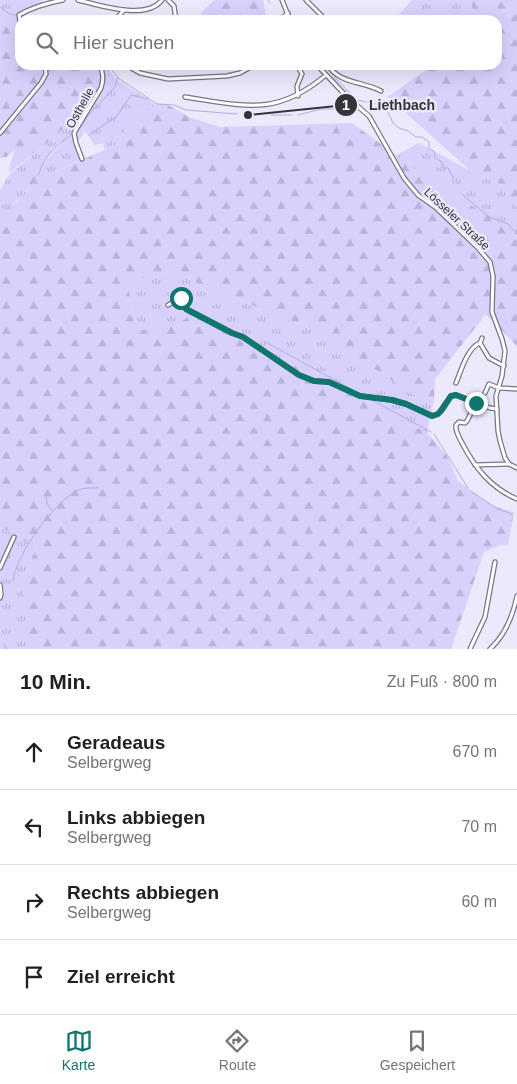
<!DOCTYPE html>
<html lang="de">
<meta charset="utf-8">
<style>
:root{--surface:#fff;--page:#f6f6f6;--text:#202124;--muted:#757577;--line:#e0e0e0;--accent:#0f766e}
body{margin:0;font-family:Arial,sans-serif;background:var(--page);color:var(--text)}
.stop{position:absolute;width:15px;height:15px;margin:-11px;border:4px solid #0f766e;border-radius:50%;background:#fff}
.stop.end{background:#0f766e;border-color:#fff;box-shadow:0 1px 5px #0008}
.list{margin:0;padding:0;list-style:none}
h2{display:flex;justify-content:space-between;align-items:center;height:65px;margin:0;padding:0 20px;font-size:21px}
h2 small{font-size:16px;font-weight:400;color:var(--muted)}
.list li{display:grid;grid-template-columns:32px 1fr auto;gap:15px;align-items:center;box-sizing:border-box;height:75px;padding:0 20px;border-top:1px solid var(--line)}
.list b{display:block;font-size:19px;white-space:nowrap}
.list p{margin:0;font-size:16px;white-space:nowrap;color:var(--muted)}
.list em{font-size:16px;font-style:normal;color:var(--muted)}
.icon{flex:none;width:28px;height:28px;fill:none;stroke:currentColor;stroke-width:2;stroke-linecap:round;stroke-linejoin:round}
.map{position:relative;flex:none;width:517px;height:649px;overflow:hidden}
.search{position:absolute;background:var(--surface);box-shadow:0 5px 20px #0002;left:15px;right:15px;top:15px;height:55px;display:flex;align-items:center;gap:12px;box-sizing:border-box;padding:0 18px;border-radius:15px;color:var(--muted);font-size:19px}
.sheet{height:365px;background:var(--surface)}
nav{display:flex;justify-content:space-around;align-items:center;box-sizing:border-box;height:70px;border-top:1px solid var(--line);background:var(--surface);font-size:14px;color:var(--muted)}
nav a{display:grid;justify-items:center;gap:2px}
nav .on{color:var(--accent)}
.map>svg:first-child{display:block}
</style>
<div class="map">
<svg width="517" height="649" viewBox="0 0 517 649">
<defs>
<pattern id="grass-tufts" width="24" height="20" patternUnits="userSpaceOnUse" patternTransform="scale(1.25)"><rect width="24" height="20" fill="#d7d1fc"/><path d="M3 7l-1-3M5 7V3M7 7l1-3M15 17l-1-3M17 17v-4M19 17l1-3" fill="none" stroke="#b9b4d9"/></pattern>
<pattern id="forest-firs" width="22" height="20" patternUnits="userSpaceOnUse" patternTransform="scale(1.25)"><rect width="22" height="20" fill="#d7d1fc"/><path d="M5 1l3.5 6h-7zM16 11l3.5 6h-7z" fill="#b9b4d9"/></pattern>
</defs>
<rect width="100%" height="100%" fill="#ece9fd"/>
<g fill="url(#grass-tufts)">
<path d="M0 0H40L45 3 18 15 17 18 8 15 0 9Z"/>
<path d="M412 0H470L476 20H394Z"/>
<path d="M102 65H105L116 79 156 105 137 112 138 123 125 130 116 145 105 149 103 143 95 145 85 131 77 143C73 118 105 100 105 76 105 73 103 68 102 65Z"/>
<path d="M89 106 74 132 82 159 45 176 41 173 45 162 62 142 61 141 50 149 25 194 15 202 9 209 0 212V190L9 175Z"/>
<path d="M419 143 472 172 505 186 517 207V235L514 231 444 190 395 156Z"/>
<path d="M150 272 177 275 315 330 416 396 434 400 427 433 329 382 174 326 135 332 129 290Z"/>
<path d="M0 528 39 541 23 583 39 649H0Z"/>
</g>
<g fill="url(#forest-firs)">
<path d="M214 0H263L267 20H198L202 12Z"/>
<path d="M470 0H517V207L505 186 472 172 388 97 427 69V65H497V20H476Z"/>
<path d="M0 9 8 15 26 20H20V65H99C102 72 104 80 101 88 92 109 30 156 9 173L10 164 15 150 6 157 0 158Z"/>
<path d="M166 104 191 118 220 127 352 123 444 190 515 231 517 238V346L486 314 435 379 434 400 416 396 315 330 177 275 150 272 129 290 135 331 174 326 190 316 329 382 427 433 447 456 458 481 493 506 514 512 508 545H501L484 552 451 649H39L28 640 23 583 39 541 0 528V212C11 208 23 198 30 187L26 183C32 166 47 151 61 141L44 162 41 172 45 176 116 145 125 130 138 123 137 112 156 105Z"/>
</g>
<g fill="none" stroke-linecap="round" stroke-linejoin="round">
<g stroke="#b5abe6" stroke-width="1">
<path d="M268 0 270 3"/>
<path d="M0 7 9 14 16 15"/>
<path d="M23 17 32 20"/>
<path d="M108 65 118 78 157 104 174 105 186 110 237 114"/>
<path d="M325 66 328 69"/>
<path d="M334 77 357 100 376 104 387 110 393 123 399 128 408 131 416 137H422L429 142V149L434 151 435 158 441 161 444 168H448L454 179"/>
<path d="M246 115H248"/>
<path d="M251 115H255"/>
<path d="M271 115H292"/>
<path d="M298 115 321 109H341L348 104"/>
<path d="M80 128 87 117 114 88 118 78"/>
<path d="M89 135 117 116 131 95 148 99"/>
<path d="M37 176 39 174C45 154 56 146 72 134"/>
<path d="M463 195 489 217 508 224 517 235"/>
<path d="M264 341 362 395"/>
<path d="M370 399 431 432"/>
<path d="M434 434 468 488"/>
<path d="M472 492 498 509 512 514"/>
<path d="M46 494 47 503 52 511"/>
<path d="M24 539 28 544"/>
<path d="M13 581C15 556 53 504 75 492 83 487 89 488 98 488"/>
<path d="M4 644 7 649"/>
</g>
<defs>
<g id="street">
<path d="M78 0C99 5 146 21 162 0"/>
<path d="M168 0 174 6 176 20"/>
<path d="M282 0 290 20"/>
<path d="M306 0 326 20"/>
<path d="M115 20 124 10"/>
<path d="M280 20 288 13"/>
<path d="M20 21 19 15C33 7 47 3 63 0"/>
<path d="M126 65 140 73 168 79 227 76 240 73 254 65"/>
<path d="M297 65 302 74 297 86 298 96"/>
<path d="M317 65 348 98 369 116 404 178 418 195 435 207 453 224 478 248 490 262 493 276 492 312 502 339 505 351 502 376 496 396 498 431 500 441 505 458 509 464 517 468"/>
<path d="M328 65C339 84 363 81 381 91"/>
<path d="M185 97C245 106 276 117 326 75"/>
<path d="M0 133 41 83 46 74 45 65"/>
<path d="M82 159 76 143 74 133 101 88C104 79 103 73 100 65"/>
<path d="M168 305 181 298 186 309 232 333 243 337 299 375 314 381 329 382 360 396 392 400 406 404 433 416 438 414 451 396 456 395 490 408 497 409"/>
<path d="M482 338 480 343 489 358 504 366"/>
<path d="M456 383C461 371 467 348 480 343"/>
<path d="M485 393 489 384 499 388 517 389"/>
<path d="M476 403 467 421 465 423 459 422 456 425C455 431 459 437 462 443 475 468 491 488 517 499"/>
<path d="M475 465 509 464"/>
<path d="M0 568 14 537"/>
<path d="M0 585 1 594 0 598"/>
<path d="M470 649 485 617 495 562"/>
<path d="M490 649C505 635 513 616 517 596"/>
</g>
</defs>
<use href="#street" stroke="#797687" stroke-width="5.5"/>
<use href="#street" stroke="#fff" stroke-width="3"/>
</g>
<g fill="none" stroke-linecap="round" stroke-linejoin="round">
<path stroke="#0f766e" stroke-width="6" d="M181 298 186 309 232 333 243 337 299 375 314 381 329 382 360 396 392 400 406 404 432 416 438 414 441 411 451 396 456 395 476 403"/>
</g>
<g text-anchor="middle" stroke-width="5" stroke-linejoin="round" paint-order="stroke">
<g font-size="12" fill="#34333a" stroke="#ece9fd">
<text transform="translate(80 108) rotate(-61)" y="4">Osthelle</text>
<text transform="translate(457 219) rotate(43)" y="4">Lösseler Straße</text>
</g>
</g>
<path fill="none" stroke="#34333a" stroke-width="2" d="M248 115L346 105"/>
<g fill="#34333a" stroke="#ece9fd" stroke-width="2">
<circle cx="248" cy="115" r="5"/>
<circle cx="346" cy="105" r="12"/>
</g>
<g font-size="15" text-anchor="middle" font-weight="bold" fill="#fff">
<text x="346" y="110">1</text>
</g>
<g font-size="14" text-anchor="middle" font-weight="bold" fill="#34333a" stroke="#ece9fd" stroke-width="5" stroke-linejoin="round" paint-order="stroke">
<text x="402" y="110">Liethbach</text>
</g>
</svg>
<div class="stop" style="left:181px;top:298px"></div>
<div class="stop end" style="left:476px;top:403px"></div>
<div class="search"><svg class="icon" aria-label="search" viewBox="0 0 24 24"><circle cx="10" cy="10" r="6"/><path d="M15 15l6 6"/></svg>Hier suchen</div>
</div>
<section class="sheet">
<h2>10 Min.<small>Zu Fuß · 800 m</small></h2>
<ul class="list">
<li><svg class="icon" aria-label="ahead" viewBox="0 0 24 24"><path d="M12 20V5M6 11l6-6 6 6"/></svg><div><b>Geradeaus</b><p>Selbergweg</p></div><em>670 m</em></li>
<li><svg class="icon" aria-label="left" viewBox="0 0 24 24"><path d="M17 20v-9H6M10 6l-5 5 5 5"/></svg><div><b>Links abbiegen</b><p>Selbergweg</p></div><em>70 m</em></li>
<li><svg class="icon" aria-label="right" viewBox="0 0 24 24"><path d="M7 20v-9h11M14 6l5 5-5 5"/></svg><div><b>Rechts abbiegen</b><p>Selbergweg</p></div><em>60 m</em></li>
<li><svg class="icon" aria-label="arrive" viewBox="0 0 24 24"><path d="M6 21V4h12l-3 4 3 4H6"/></svg><div><b>Ziel erreicht</b></div></li>
</ul>
</section>
<nav>
<a class="on"><svg class="icon" aria-label="map" viewBox="0 0 24 24"><path d="M3 6l6-2 6 2 6-2v14l-6 2-6-2-6 2zM9 4v14M15 6v14"/></svg>Karte</a>
<a><svg class="icon" aria-label="directions" viewBox="0 0 24 24"><path d="M12 3l9 9-9 9-9-9zM9 14v-3h6M13 9l2 2-2 2"/></svg>Route</a>
<a><svg class="icon" aria-label="saved" viewBox="0 0 24 24"><path d="M7 4h10v16l-5-4-5 4z"/></svg>Gespeichert</a>
</nav>
